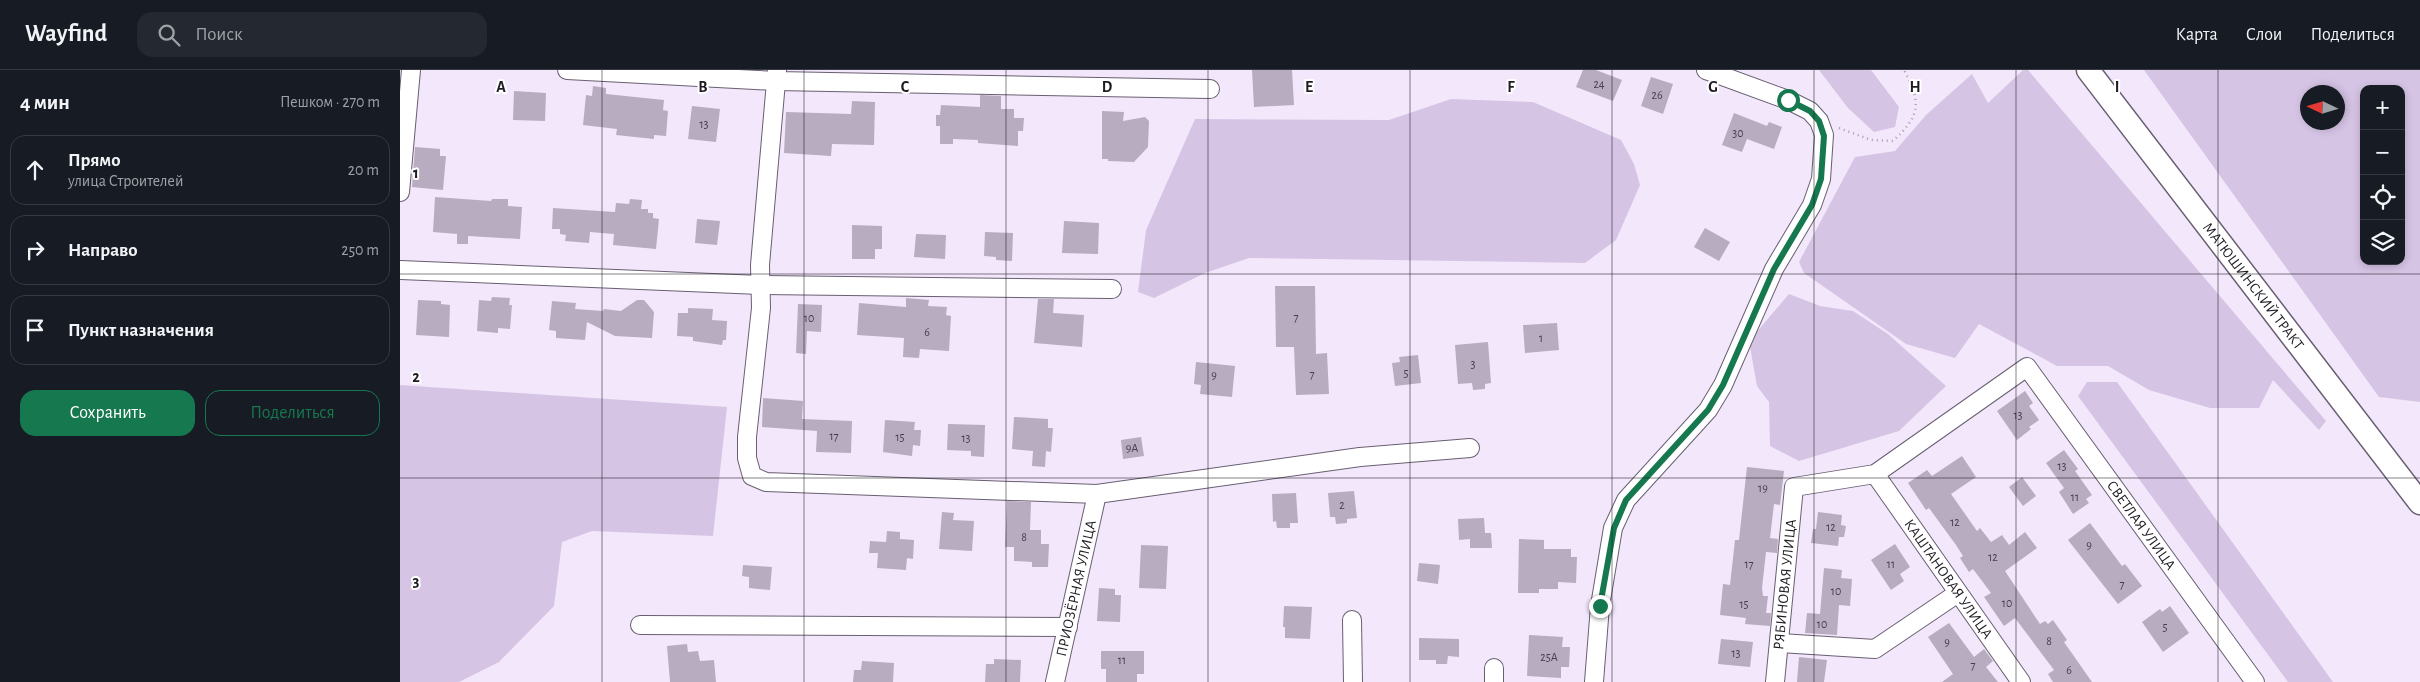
<!DOCTYPE html>
<html lang="ru">
<meta charset="utf-8">
<style>
:root{--surface:#171b24;--page:#242831;--text:#f1f3f6;--muted:#9ea1a6;--line:#363941;--accent:#16784f}
body{margin:0;font-family:"Alegreya Sans",sans-serif;background:var(--page);color:var(--text)}
.controls{position:absolute;right:15px;top:15px;display:grid;overflow:hidden;border-radius:10px;box-shadow:0 2px 8px #0003}
.controls button{width:45px;height:45px;display:grid;place-items:center;padding:0;border:0;border-bottom:1px solid var(--line);background:var(--surface);color:var(--text);font:25px sans-serif}
.compass{position:absolute;left:1900px;top:15px;width:45px;height:45px;border-radius:50%;background:var(--surface);box-shadow:0 2px 8px #0003;rotate:274deg}
.stop{position:absolute;width:15px;height:15px;margin:-11px;border:4px solid #16784f;border-radius:50%;background:#fff}
.stop.end{background:#16784f;border-color:#fff;box-shadow:0 1px 5px #0008}
.list{margin:0;padding:0;list-style:none}
h2{display:flex;justify-content:space-between;align-items:center;height:65px;margin:0;padding:0 20px;font-size:21px}
h2 small{font-size:16px;font-weight:400;color:var(--muted)}
.list li{display:grid;grid-template-columns:32px 1fr auto;gap:15px;align-items:center;box-sizing:border-box;height:70px;margin:0 10px 10px;padding:0 10px;border:1px solid var(--line);border-radius:15px}
.list b{display:block;font-size:19px;white-space:nowrap}
.list p{margin:0;font-size:16px;white-space:nowrap;color:var(--muted)}
.list em{font-size:16px;font-style:normal;color:var(--muted)}
.actions{display:flex;gap:10px;padding:15px 20px}
.actions a{flex:1;padding:11px 0;border:1px solid var(--accent);border-radius:15px;text-align:center;font-size:18px;color:var(--accent)}
.actions .main{background:var(--accent);color:#fff}
.icon{flex:none;width:28px;height:28px;fill:none;stroke:currentColor;stroke-width:2;stroke-linecap:round;stroke-linejoin:round}
.map{position:relative;flex:none;width:2020px;height:612px;overflow:hidden}
header{display:flex;align-items:center;gap:30px;box-sizing:border-box;height:70px;padding:0 25px;background:var(--surface);border-bottom:1px solid var(--line)}
header strong{font-size:24px}
nav{display:flex;gap:28px;margin-inline-start:auto;font-size:18px}
.search{width:350px;height:45px;background:var(--page);display:flex;align-items:center;gap:12px;box-sizing:border-box;padding:0 18px;border-radius:15px;color:var(--muted);font-size:19px}
main{display:flex}
aside{flex:1;background:var(--surface)}
.map>svg:first-child{display:block}
</style>
<header>
<strong>Wayfind</strong>
<div class="search"><svg class="icon" aria-label="search" viewBox="0 0 24 24"><circle cx="10" cy="10" r="6"/><path d="M15 15l6 6"/></svg>Поиск</div>
<nav><a>Карта</a><a>Слои</a><a>Поделиться</a></nav>
</header>
<main>
<aside>
<h2>4 мин<small>Пешком · 270 m</small></h2>
<ul class="list">
<li><svg class="icon" aria-label="ahead" viewBox="0 0 24 24"><path d="M12 20V5M6 11l6-6 6 6"/></svg><div><b>Прямо</b><p>улица Строителей</p></div><em>20 m</em></li>
<li><svg class="icon" aria-label="right" viewBox="0 0 24 24"><path d="M7 20v-9h11M14 6l5 5-5 5"/></svg><div><b>Направо</b></div><em>250 m</em></li>
<li><svg class="icon" aria-label="arrive" viewBox="0 0 24 24"><path d="M6 21V4h12l-3 4 3 4H6"/></svg><div><b>Пункт назначения</b></div></li>
</ul>
<div class="actions"><a class="main">Сохранить</a><a>Поделиться</a></div>
</aside>
<div class="map">
<svg width="2020" height="612" viewBox="0 0 2020 612">
<rect width="100%" height="100%" fill="#f3e7fc"/>
<g fill="#d6c4e5" fill-rule="evenodd">
<path d="M1419 0H1471L1499 37 1495 57 1474 62 1448 38Z"/>
<path d="M1623 0H1628L1926 351 1919 360 1873 310 1859 338H1810L1749 320 1708 296H1657L1579 254 1555 288 1506 274 1404 203 1399 192 1455 87 1495 81 1526 45 1572 4 1588 33Z"/>
<path d="M1744 0H2020V332L1979 327ZM1964 19H2001V191H1964ZM1908 22H1938V52H1908Z"/>
<path d="M1051 29 1133 32 1221 70 1234 94 1240 115 1216 170 1185 193 849 188 805 203 754 228 738 222 746 160 795 49 989 50Z"/>
<path d="M1389 224 1420 236 1453 241 1488 264 1546 316 1499 361 1399 391 1370 376 1369 332 1357 316 1349 271Z"/>
<path d="M1687 312H1717L1933 612H1888L1678 326Z"/>
<path d="M0 315 327 337 313 466 192 461 162 472 154 536 99 592 59 612H0Z"/>
</g>
<g fill="#b7acc0">
<path d="M852 0H892L894 35 854 37Z"/>
<path d="M1183 0H1196L1222 10 1213 31 1176 17Z"/>
<path d="M1251 7 1273 14 1263 44 1241 36Z"/>
<path d="M193 16 206 18V24L264 30 263 40 268 41 266 66 254 65V69L216 65 217 59 183 55 186 25 192 26Z"/>
<path d="M114 21 146 23 145 51 113 50Z"/>
<path d="M580 25 601 26V39H614V48H624L623 61H618V76L578 73V70L553 69V74H540V56H536V45H540L541 35 580 37Z"/>
<path d="M452 31 475 32 474 75 432 74 431 86 384 83 386 42 451 44Z"/>
<path d="M292 36 320 39 316 72 288 69Z"/>
<path d="M702 41 724 42 723 51 745 47 749 51 748 77 734 92 708 91V89H702Z"/>
<path d="M1334 43 1367 56 1369 52 1382 57 1374 79 1347 69 1342 82 1322 75Z"/>
<path d="M15 77 40 79V86H46L43 120 12 117Z"/>
<path d="M35 127 91 131 92 129H108V136L122 137 120 169 68 166V174H57V164L33 162Z"/>
<path d="M230 129 242 130 241 139H248V143H253V148L259 149 256 179 213 175 214 164 190 162 189 173 165 171 166 165 160 164V159H152L153 138 215 142 216 133 229 134Z"/>
<path d="M297 149 320 151 317 175 295 173Z"/>
<path d="M664 151 699 153 698 184 662 183Z"/>
<path d="M452 155 482 156V179H475V189H452Z"/>
<path d="M1305 158 1330 172 1319 191 1294 177Z"/>
<path d="M585 162 613 163 612 191 596 190V187L584 186Z"/>
<path d="M516 164 546 165 545 189 514 187Z"/>
<path d="M875 216H915L916 284 927 283 929 324 896 325 894 277H876Z"/>
<path d="M92 227 110 228 109 235H112L110 259 98 258V263L77 261 79 230 91 231Z"/>
<path d="M506 228 529 230 528 236 547 237 546 245 551 246 549 281 520 279 519 288 503 287 504 268 457 265 459 233 506 237Z"/>
<path d="M638 229H654L653 243 684 245 682 277 634 273Z"/>
<path d="M18 230 41 231V234L50 235 49 267 16 265Z"/>
<path d="M237 230H244L254 242 252 268 215 266 187 252 185 270 156 268V261L149 260 152 231 176 233 175 239 203 241 204 239 221 241Z"/>
<path d="M398 234 422 235 421 262 407 261 406 284 396 283Z"/>
<path d="M288 238 313 239 312 250 327 251 326 270H323L322 275 293 271V267L277 266 278 243H288Z"/>
<path d="M1157 253 1159 280 1125 283 1123 255Z"/>
<path d="M1088 272 1091 313 1085 314V319L1073 320 1072 313 1058 314 1055 275Z"/>
<path d="M1018 285 1021 313 995 316 992 293 1000 292 999 287Z"/>
<path d="M796 292 835 296 832 327 800 324 801 315 794 314Z"/>
<path d="M1625 321 1633 333 1629 336 1639 350 1629 357 1631 359 1617 370 1597 341Z"/>
<path d="M363 328 403 331 402 349 452 351 451 383 416 382 417 361 362 357Z"/>
<path d="M614 347 648 349V358H653L651 382 646 381 645 397 632 396 633 381 612 379Z"/>
<path d="M485 350 515 352 514 360H521L520 376 513 375 512 386 483 382Z"/>
<path d="M548 354 585 355 584 387 571 386V381L547 380Z"/>
<path d="M741 367 744 386 723 389 721 370Z"/>
<path d="M1664 380 1678 399 1675 401 1692 425 1686 429 1689 433 1673 444 1659 422 1664 418 1646 393Z"/>
<path d="M1562 386 1576 407 1551 424 1577 461 1580 458 1591 472 1602 465 1609 475 1625 462 1637 478 1605 501 1640 554 1645 551 1648 554 1653 550 1667 570 1664 572 1692 612H1653L1648 604 1654 600 1615 548 1604 556 1584 527 1591 523 1573 499 1569 502 1560 488 1563 486 1556 475 1529 438 1526 440 1508 413 1527 400 1532 406Z"/>
<path d="M1347 397 1384 401 1380 435 1374 434 1370 468 1378 469 1377 483 1366 482 1362 518 1363 526H1368L1366 543H1371L1370 556 1345 554 1346 548 1320 545 1323 514 1330 515 1335 470H1339Z"/>
<path d="M1622 407 1636 426 1623 436 1609 417Z"/>
<path d="M954 421 957 448 947 449V453L936 454 935 447H930L928 423Z"/>
<path d="M896 423 898 453H890V458H877L876 451 873 452 872 424Z"/>
<path d="M607 431 631 432 630 460H641V474H649L648 497H632V492L614 491V477H605Z"/>
<path d="M542 442 554 443 553 450 574 451 572 481 539 479Z"/>
<path d="M1418 442 1442 445 1441 455 1446 456 1444 467H1439L1438 476 1411 473 1413 459H1416Z"/>
<path d="M1084 448 1085 463H1091L1092 478H1070V469L1059 470 1058 449Z"/>
<path d="M1690 453 1722 496 1725 494 1742 516 1718 534 1668 470Z"/>
<path d="M487 461 500 462V469L514 470 513 489 507 488 506 500 477 498 478 483H469L470 471 486 472Z"/>
<path d="M1119 469 1144 470V479H1171V487H1177L1176 513 1158 512V519H1139V523H1118Z"/>
<path d="M1495 474 1510 497 1500 504 1504 511 1491 520 1471 490Z"/>
<path d="M741 475 768 476 766 519 739 518Z"/>
<path d="M1019 493 1040 495 1038 514 1017 511Z"/>
<path d="M343 495 372 497 370 520 349 518V507L342 506Z"/>
<path d="M1424 498 1442 500 1441 508 1452 509 1450 536 1439 535 1437 565 1405 563 1407 543 1420 544Z"/>
<path d="M699 518 715 519V525H721L720 552 697 551Z"/>
<path d="M884 536 912 537 910 569 885 568V557H883Z"/>
<path d="M1770 536 1789 563 1763 582 1742 552 1760 539 1762 542Z"/>
<path d="M1549 553 1574 587 1584 579 1593 591 1586 597 1598 612H1542L1553 604 1528 567Z"/>
<path d="M1129 565 1163 567 1162 577H1170L1169 597H1161V608L1127 606Z"/>
<path d="M1019 568 1059 569V587L1048 586 1047 594H1036V590H1019Z"/>
<path d="M1321 569 1353 572 1350 597 1318 594Z"/>
<path d="M287 574 288 582 298 581 300 591 314 590 316 612H270L267 576Z"/>
<path d="M701 581H744V604H737V612H706V599H701Z"/>
<path d="M1399 587 1427 590 1424 612H1397Z"/>
<path d="M594 589 621 590 620 612H585L586 594H594Z"/>
<path d="M462 591 494 593 493 612H453L454 600H461Z"/>
</g>
<g fill="none" stroke-linecap="round" stroke-linejoin="round">
<defs>
<g id="minor">
<path d="M167 0 376 11 810 19"/>
<path d="M377 0 360 195 361 238 347 367V388L352 406 366 412 697 424 960 387 1070 378"/>
<path d="M0 122 11 0"/>
<path d="M0 200 360 215 712 219"/>
<path id="s1" d="M1475 404 1621 612"/>
<path d="M952 550 953 612"/>
<path d="M240 555 668 557"/>
<path d="M1380 573 1475 579 1558 523"/>
<path id="s2" d="M655 612 697 424"/>
<path d="M1094 612V598"/>
<path d="M1194 612 1200 536 1213 458 1226 430 1308 340 1323 315 1374 199 1412 135 1421 109 1424 65 1419 51 1410 41 1388 30 1306 0"/>
<path id="s3" d="M1375 612 1394 417 1475 404 1627 297 1855 612"/>
</g>
<g id="major">
<path id="s4" d="M1688 0 2020 433"/>
</g>
</defs>
<use href="#minor" stroke="#695f71" stroke-width="20"/>
<use href="#major" stroke="#695f71" stroke-width="25"/>
<path stroke="#a69dad" stroke-width="2.5" stroke-dasharray="1 4" stroke-linecap="butt" d="M1439 58 1471 70 1493 71C1520 46 1522 33 1504 0"/>
<use href="#minor" stroke="#fff" stroke-width="18"/>
<use href="#major" stroke="#fff" stroke-width="22"/>
</g>
<g fill="none" stroke-linecap="round" stroke-linejoin="round">
<path stroke="#16784f" stroke-width="6" d="M1200 536 1214 458 1226 430 1308 340 1323 315 1374 199 1412 135 1421 109 1424 66 1419 51 1410 41 1388 30"/>
</g>
<path fill="none" stroke="#1f1b22" stroke-width="1" stroke-opacity="0.55" d="M202 0V612M404 0V612M606 0V612M808 0V612M1010 0V612M1212 0V612M1414 0V612M1616 0V612M1818 0V612M0 204H2020M0 408H2020"/>
<g text-anchor="middle" stroke-width="4" stroke-linejoin="round" paint-order="stroke">
<g font-size="12" fill="#453f4a">
<text x="1199" y="18">24</text>
<text x="1257" y="29">26</text>
<text x="304" y="58">13</text>
<text x="1338" y="67">30</text>
<text x="896" y="251">7</text>
<text x="409" y="252">10</text>
<text x="527" y="266">6</text>
<text x="1141" y="272">1</text>
<text x="1073" y="298">3</text>
<text x="1006" y="307">5</text>
<text x="912" y="308">7</text>
<text x="814" y="309">9</text>
<text x="1618" y="349">13</text>
<text x="434" y="370">17</text>
<text x="500" y="371">15</text>
<text x="566" y="372">13</text>
<text x="732" y="382">9А</text>
<text x="1662" y="400">13</text>
<text x="1363" y="422">19</text>
<text x="1675" y="431">11</text>
<text x="942" y="439">2</text>
<text x="1555" y="456">12</text>
<text x="1431" y="461">12</text>
<text x="624" y="471">8</text>
<text x="1689" y="479">9</text>
<text x="1593" y="491">12</text>
<text x="1349" y="498">17</text>
<text x="1491" y="498">11</text>
<text x="1722" y="518">7</text>
<text x="1436" y="525">10</text>
<text x="1607" y="537">10</text>
<text x="1344" y="538">15</text>
<text x="1422" y="558">10</text>
<text x="1765" y="561">5</text>
<text x="1649" y="575">8</text>
<text x="1547" y="576">9</text>
<text x="1336" y="587">13</text>
<text x="1149" y="591">25А</text>
<text x="722" y="594">11</text>
<text x="1573" y="599">7</text>
<text x="1669" y="604">6</text>
</g>
<g font-size="15" fill="#1f1b22" stroke="#fff">
<text dy="5" stroke="none"><textPath href="#s4" startOffset="272">МАТЮШИНСКИЙ ТРАКТ</textPath></text>
<text dy="5" stroke="none"><textPath href="#s3" startOffset="659">СВЕТЛАЯ УЛИЦА</textPath></text>
<text dy="5" stroke="none"><textPath href="#s1" startOffset="128">КАШТАНОВАЯ УЛИЦА</textPath></text>
<text dy="5" stroke="none"><textPath href="#s3" startOffset="98">РЯБИНОВАЯ УЛИЦА</textPath></text>
<text dy="5" stroke="none"><textPath href="#s2" startOffset="96">ПРИОЗЁРНАЯ УЛИЦА</textPath></text>
</g>
</g>
<g font-size="16" text-anchor="middle" font-weight="bold" fill="#1f1b22" stroke="#fff" stroke-width="4" stroke-linejoin="round" paint-order="stroke">
<text x="101" y="22">A</text>
<text x="303" y="22">B</text>
<text x="505" y="22">C</text>
<text x="707" y="22">D</text>
<text x="909" y="22">E</text>
<text x="1111" y="22">F</text>
<text x="1313" y="22">G</text>
<text x="1515" y="22">H</text>
<text x="1717" y="22">I</text>
<text x="16" y="108">1</text>
<text x="16" y="312">2</text>
<text x="16" y="516">3</text>
</g>
</svg>
<div class="controls">
<button>+</button>
<button>−</button>
<button><svg class="icon" aria-label="locate" viewBox="0 0 24 24"><circle cx="12" cy="12" r="6"/><path d="M12 2v4M12 18v4M2 12h4M18 12h4"/></svg></button>
<button><svg class="icon" aria-label="layers" viewBox="0 0 24 24"><path d="M12 4l9 5-9 5-9-5zM3 14l9 5 9-5"/></svg></button>
</div>
<svg class="compass" viewBox="-18 -18 36 36"><path d="M0-13l5 13h-10z" fill="#e53935"/><path d="M0 13l5-13h-10z" fill="#9ea1a6"/></svg>
<div class="stop" style="left:1388px;top:30px"></div>
<div class="stop end" style="left:1200px;top:536px"></div>
</div>
</main>
